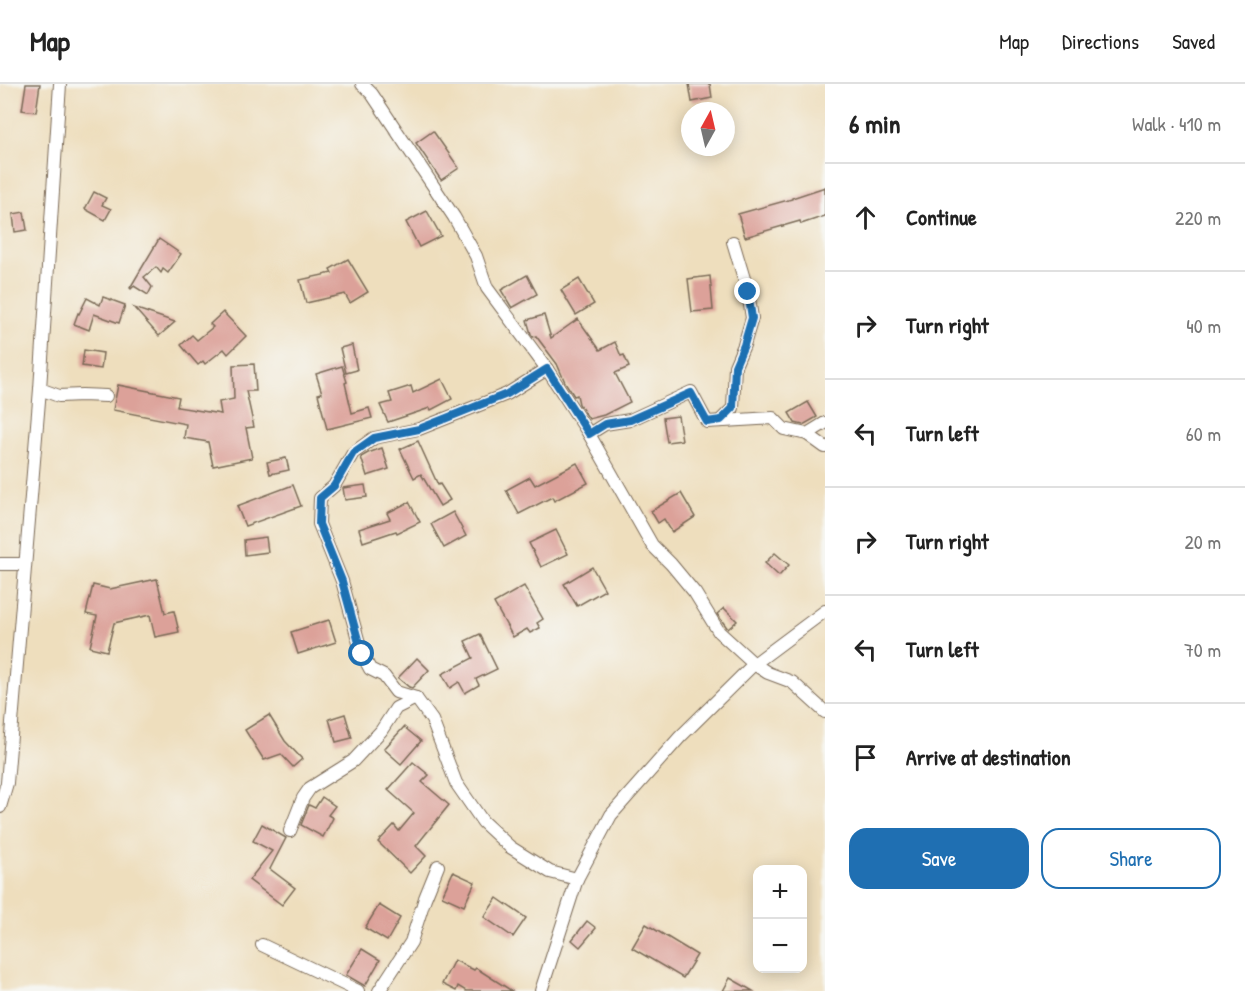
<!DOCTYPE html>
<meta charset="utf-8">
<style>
:root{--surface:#fff;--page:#f6f6f6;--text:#222;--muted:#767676;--line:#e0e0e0;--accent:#1f6fb2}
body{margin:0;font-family:"Patrick Hand",sans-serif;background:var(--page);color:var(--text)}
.controls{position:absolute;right:18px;bottom:18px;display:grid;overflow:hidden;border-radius:12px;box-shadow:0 3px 15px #0003}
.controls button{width:54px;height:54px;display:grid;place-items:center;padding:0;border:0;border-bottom:2px solid var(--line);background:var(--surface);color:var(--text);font:30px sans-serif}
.compass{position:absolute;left:681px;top:18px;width:54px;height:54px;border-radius:50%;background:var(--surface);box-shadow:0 3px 15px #0003;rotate:8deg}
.stop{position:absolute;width:18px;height:18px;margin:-14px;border:4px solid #1f6fb2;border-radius:50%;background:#fff}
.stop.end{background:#1f6fb2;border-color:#fff;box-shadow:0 2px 6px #0008}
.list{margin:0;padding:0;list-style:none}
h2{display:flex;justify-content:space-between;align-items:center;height:78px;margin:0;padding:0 24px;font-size:26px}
h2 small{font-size:20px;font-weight:400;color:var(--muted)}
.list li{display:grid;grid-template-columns:39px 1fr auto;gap:18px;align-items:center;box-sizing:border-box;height:108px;padding:0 24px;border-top:2px solid var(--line)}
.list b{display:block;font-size:22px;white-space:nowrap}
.list em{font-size:20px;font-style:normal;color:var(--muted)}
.actions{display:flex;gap:12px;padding:18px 24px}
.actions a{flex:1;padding:14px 0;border:2px solid var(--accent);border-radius:18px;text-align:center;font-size:21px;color:var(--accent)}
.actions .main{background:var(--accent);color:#fff}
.icon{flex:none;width:33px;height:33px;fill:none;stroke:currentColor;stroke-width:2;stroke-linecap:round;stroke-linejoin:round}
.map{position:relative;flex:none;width:825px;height:907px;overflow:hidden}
header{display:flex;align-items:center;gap:36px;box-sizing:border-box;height:84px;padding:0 30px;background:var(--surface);border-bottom:2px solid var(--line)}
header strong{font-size:28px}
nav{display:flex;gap:33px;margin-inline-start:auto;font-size:21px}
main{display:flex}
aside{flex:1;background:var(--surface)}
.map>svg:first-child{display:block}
</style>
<header>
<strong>Map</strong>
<nav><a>Map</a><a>Directions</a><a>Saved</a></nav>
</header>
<main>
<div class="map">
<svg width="825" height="907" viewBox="0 0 825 907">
<rect width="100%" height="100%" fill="#f6f6f2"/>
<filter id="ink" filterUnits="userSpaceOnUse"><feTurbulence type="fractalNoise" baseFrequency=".0167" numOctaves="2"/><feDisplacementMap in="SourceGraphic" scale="12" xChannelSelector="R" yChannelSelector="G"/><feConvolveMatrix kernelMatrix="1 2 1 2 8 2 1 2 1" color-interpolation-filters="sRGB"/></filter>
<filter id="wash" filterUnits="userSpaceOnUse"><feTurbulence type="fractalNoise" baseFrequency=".008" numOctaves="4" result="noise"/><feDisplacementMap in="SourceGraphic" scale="24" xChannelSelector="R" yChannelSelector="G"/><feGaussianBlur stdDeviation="1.35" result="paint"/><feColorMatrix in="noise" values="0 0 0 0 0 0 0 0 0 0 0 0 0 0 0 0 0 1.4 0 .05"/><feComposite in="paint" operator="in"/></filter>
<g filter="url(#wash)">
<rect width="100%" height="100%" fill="#eedebd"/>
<g id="blocks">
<g fill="#dca199">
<path d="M26 0H40L36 28 22 26Z"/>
<path d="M689 0H710L712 14 692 18Z"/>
<path d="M433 47 459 84 441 96 416 59Z"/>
<path d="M825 103V132L801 140 800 137 745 153 738 130 792 115V114Z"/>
<path d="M94 108 106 114 102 121 111 125 105 136 85 125Z"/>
<path d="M427 127 441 152 419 163 406 138Z"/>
<path d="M24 128 27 146 15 148 13 130Z"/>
<path d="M159 155 181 170 168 189 163 185 161 189 156 183 144 193 152 203 148 211 134 202 131 205 130 204Z"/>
<path d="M348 175 368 208 350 219 345 210 306 219 300 196 332 189 330 185Z"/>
<path d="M527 191 537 210 512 224 501 206Z"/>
<path d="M710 192 713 226 692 228 688 195Z"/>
<path d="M579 195 594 220 576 231 561 206Z"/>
<path d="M103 213 125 221 119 239 94 230 89 246 74 240 78 229 79 230 87 214 100 221Z"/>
<path d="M134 224 175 238 159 252Z"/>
<path d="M223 228 246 252 228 270 224 265 205 280 203 277 198 281 181 261 192 251 197 256 213 243 210 240Z"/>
<path d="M544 231 551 254 578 235 600 266 615 258 621 272 624 271 629 283 615 289 630 318 604 331 589 335 579 320 577 311 574 312 565 298 557 280 536 252 533 253 531 250 527 236Z"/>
<path d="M352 261 357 286 346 289 340 264Z"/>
<path d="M84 266 103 269 101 285 82 282Z"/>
<path d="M254 280 256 307H246L254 343 246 344 252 374 213 382 208 358 184 354 186 340 113 326 118 301 179 313 177 323 221 330 219 318 234 315 233 281Z"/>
<path d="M342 282 347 298 345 299 352 329 369 324 372 334 327 345 318 310 322 309 316 290Z"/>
<path d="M442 295 452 315 431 326 430 324 388 338 380 321 392 318 389 309 411 302 413 309Z"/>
<path d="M808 318 817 333 803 341 795 339 789 329Z"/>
<path d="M678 332 682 356 667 358 663 334Z"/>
<path d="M418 357 438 401 440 400 450 416 440 422 421 390 414 394 400 365Z"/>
<path d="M382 364 389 385 367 392 361 373 368 369Z"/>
<path d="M286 374 289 386 270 390 267 378Z"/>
<path d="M577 379 588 399 554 417 552 413 519 430 506 406 530 393 535 401Z"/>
<path d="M293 401 301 422 245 442 237 422Z"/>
<path d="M365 401 367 413 345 416 343 404Z"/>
<path d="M681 409 695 433 672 448 664 435 658 439 651 427Z"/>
<path d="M409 418 420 438 397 449 396 447 363 458 359 445 390 435 387 429Z"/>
<path d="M453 428 466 452 444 464 431 440Z"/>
<path d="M556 446 568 470 541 483 529 459Z"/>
<path d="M266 453 268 468 245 471 244 456Z"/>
<path d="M775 469 789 481 779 492 765 479Z"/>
<path d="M592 483 605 506 577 522 564 500Z"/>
<path d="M157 495 165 529 174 527 179 548 155 553 150 531 114 539 107 567 90 563 97 532 86 530 93 501 110 505Z"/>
<path d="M524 502 543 535 537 539 540 544 530 549 527 545 513 553 494 519Z"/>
<path d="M724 524 737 537 728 545 717 530Z"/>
<path d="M329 536 336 558 298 570 291 548Z"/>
<path d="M480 550 497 585 476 595 479 601 465 609 459 598 450 604 442 590 473 574 465 557Z"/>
<path d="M417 574 429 586 412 604 409 603 398 594Z"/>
<path d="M345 630 352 654 336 658 329 635Z"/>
<path d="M269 631 285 657 302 675 293 683 281 670 264 676 245 646Z"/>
<path d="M404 643 421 657 401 680 384 665Z"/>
<path d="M413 678 429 691 422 698 449 721 416 762 426 772 410 789 378 758 394 741 399 747 414 729 388 706Z"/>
<path d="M322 713 335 722 328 731 333 734 323 753 301 741 309 721 315 724Z"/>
<path d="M262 740 286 754 270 785 295 804 282 821 249 796 272 767 253 757Z"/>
<path d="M453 788 475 798 464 822 442 812Z"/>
<path d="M497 814 526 834 513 853 484 833Z"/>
<path d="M379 821 400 834 387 857 365 844Z"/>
<path d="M587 837 596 844 580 863 572 856Z"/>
<path d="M646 840 697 871 683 894 632 864Z"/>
<path d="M362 865 380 876 365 902 346 891Z"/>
<path d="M454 876 474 886 476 884 512 907H466L458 902 456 907 442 900Z"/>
<path d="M730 894 753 907H723Z"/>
</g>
</g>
</g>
<g filter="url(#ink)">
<use href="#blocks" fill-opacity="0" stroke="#7a6956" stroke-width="1.5"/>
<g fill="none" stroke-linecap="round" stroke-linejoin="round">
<defs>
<g id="minor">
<path d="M362 0 372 10 454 133 476 172 487 204 547 285 589 350 652 461 671 480 695 509 719 548 754 580 768 589 792 598 825 628"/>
<path d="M547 285 507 310 419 345 374 354 353 369 334 402 320 414 319 440 342 497 362 570 370 585 384 592 396 608 416 614 432 636 456 699 483 738 510 763 550 788 577 795"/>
<path d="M40 305 59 312 82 311 106 312"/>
<path d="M721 336 733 324 735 282 744 261 752 234 748 208 733 158"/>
<path d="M589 350 605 340 630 336 691 308 707 338 773 334 784 345 807 350 825 363"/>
<path d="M807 350 825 339"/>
<path d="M0 480H25"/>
<path d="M0 723 7 699 40 305 60 0"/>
<path d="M290 747 303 714 310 704 353 677 381 647 396 624 416 614"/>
<path d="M262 861 358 907"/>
<path d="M379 907 411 858 425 814 438 782"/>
<path d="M541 907 577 795 611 731 680 653 754 580 825 527"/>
</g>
</defs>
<use href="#minor" stroke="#7a6956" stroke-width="14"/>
<use href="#minor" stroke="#fff" stroke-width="12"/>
</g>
</g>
<g fill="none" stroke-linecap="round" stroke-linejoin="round" filter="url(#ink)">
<path stroke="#1f6fb2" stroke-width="8" d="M362 570 342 497 319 440 320 414 334 402 353 369 374 354 419 345 507 310 547 285 589 350 605 340 630 336 691 309 707 338 721 336 733 324 735 282 744 261 752 234 748 208"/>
</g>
</svg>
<div class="controls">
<button>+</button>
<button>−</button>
</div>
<svg class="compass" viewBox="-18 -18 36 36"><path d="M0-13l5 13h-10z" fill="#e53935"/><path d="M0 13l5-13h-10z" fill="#767676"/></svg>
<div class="stop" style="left:362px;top:570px"></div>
<div class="stop end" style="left:748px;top:208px"></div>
</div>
<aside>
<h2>6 min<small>Walk · 410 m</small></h2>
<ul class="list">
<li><svg class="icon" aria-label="ahead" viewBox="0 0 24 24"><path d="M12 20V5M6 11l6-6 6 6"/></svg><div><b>Continue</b></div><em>220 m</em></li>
<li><svg class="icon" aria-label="right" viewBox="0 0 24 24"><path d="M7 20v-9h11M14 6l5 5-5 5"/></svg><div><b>Turn right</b></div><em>40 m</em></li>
<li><svg class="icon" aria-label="left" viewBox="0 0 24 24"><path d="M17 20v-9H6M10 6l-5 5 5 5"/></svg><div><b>Turn left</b></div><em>60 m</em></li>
<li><svg class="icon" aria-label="right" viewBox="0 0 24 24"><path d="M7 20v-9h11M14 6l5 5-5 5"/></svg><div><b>Turn right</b></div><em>20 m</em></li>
<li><svg class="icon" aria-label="left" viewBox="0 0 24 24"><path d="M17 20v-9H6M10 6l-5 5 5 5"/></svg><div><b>Turn left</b></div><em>70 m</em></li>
<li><svg class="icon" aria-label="arrive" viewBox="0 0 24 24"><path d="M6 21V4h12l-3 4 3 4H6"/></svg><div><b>Arrive at destination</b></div></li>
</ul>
<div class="actions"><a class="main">Save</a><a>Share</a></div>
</aside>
</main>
